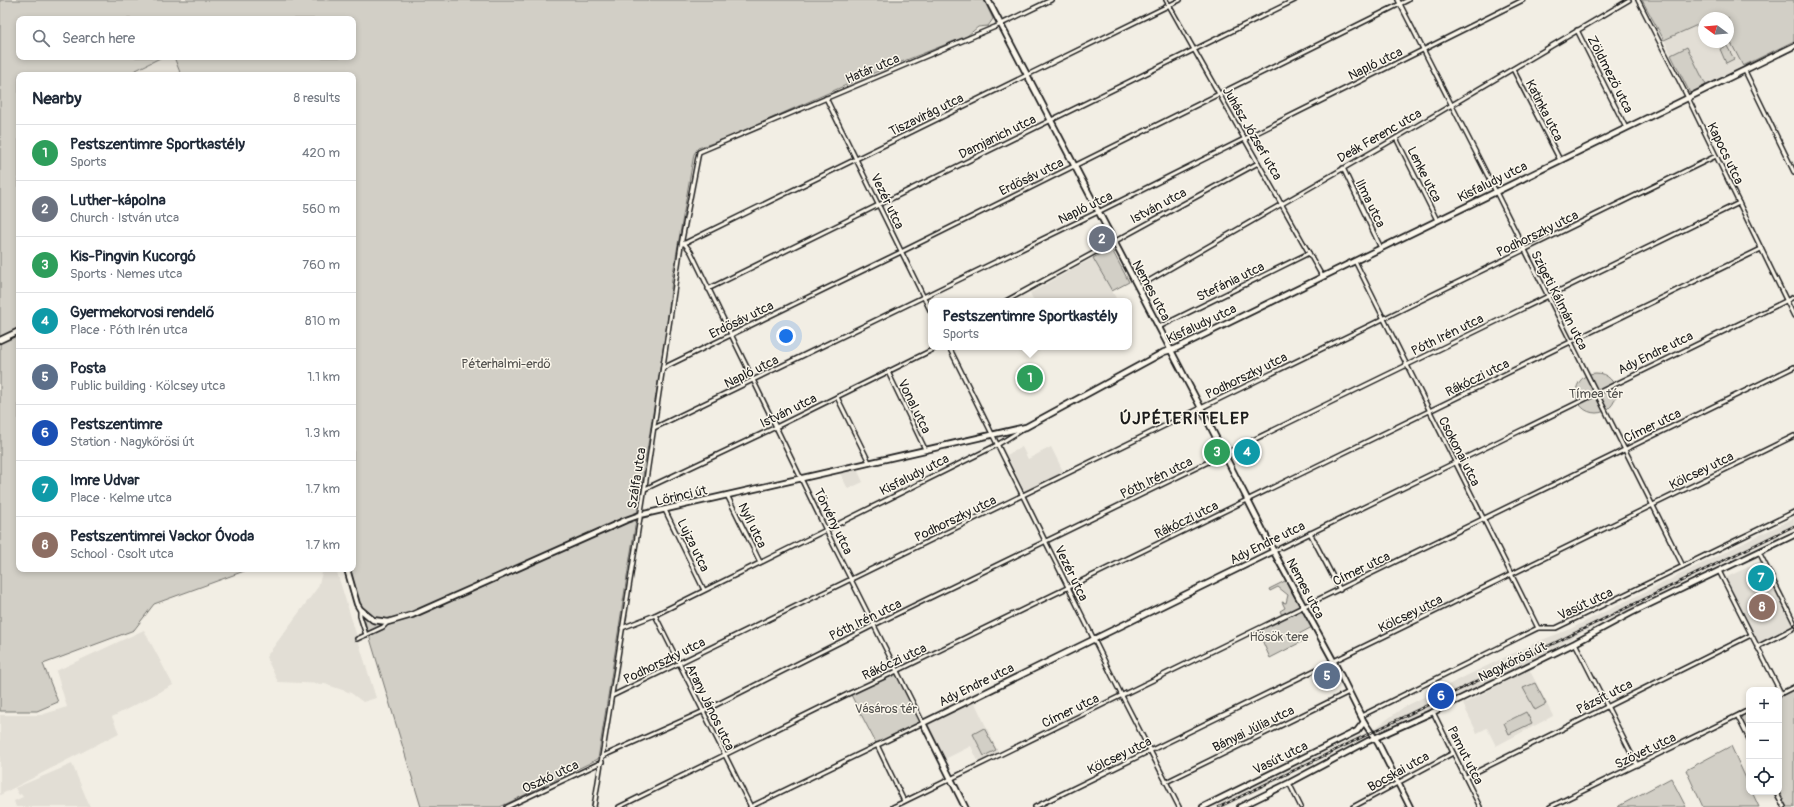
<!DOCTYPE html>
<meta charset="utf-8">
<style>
:root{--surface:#fff;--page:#f2f2f3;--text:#1f2937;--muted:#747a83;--line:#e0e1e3;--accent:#7c3aed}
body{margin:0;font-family:Pangolin,sans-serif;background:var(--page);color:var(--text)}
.controls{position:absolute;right:12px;bottom:12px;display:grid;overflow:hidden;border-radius:8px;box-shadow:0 2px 6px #0003}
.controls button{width:36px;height:36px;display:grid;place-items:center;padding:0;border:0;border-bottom:1px solid var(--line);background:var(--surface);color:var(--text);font:20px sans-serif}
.compass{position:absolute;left:1698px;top:12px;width:36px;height:36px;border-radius:50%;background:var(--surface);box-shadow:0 2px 6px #0003;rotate:286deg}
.you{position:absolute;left:786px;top:336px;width:14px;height:14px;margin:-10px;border:3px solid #fff;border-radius:50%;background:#1a73e8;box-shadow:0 0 0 6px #1a73e833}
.badge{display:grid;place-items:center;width:26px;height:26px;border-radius:50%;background:var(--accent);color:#fff;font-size:13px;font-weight:700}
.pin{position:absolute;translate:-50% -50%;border:2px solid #fff;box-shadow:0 1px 4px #0006}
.popup{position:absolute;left:928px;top:298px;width:204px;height:52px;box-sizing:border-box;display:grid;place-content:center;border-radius:8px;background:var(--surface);filter:drop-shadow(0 1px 3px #0005);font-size:13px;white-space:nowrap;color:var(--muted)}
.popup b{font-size:15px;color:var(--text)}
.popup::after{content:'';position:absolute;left:50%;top:100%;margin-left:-8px;border:8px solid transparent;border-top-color:var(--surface)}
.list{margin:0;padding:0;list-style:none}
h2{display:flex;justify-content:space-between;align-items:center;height:52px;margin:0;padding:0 16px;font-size:17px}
h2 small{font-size:13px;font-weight:400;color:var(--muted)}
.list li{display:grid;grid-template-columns:26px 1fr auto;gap:12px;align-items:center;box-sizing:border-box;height:56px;padding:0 16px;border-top:1px solid var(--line)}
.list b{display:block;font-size:15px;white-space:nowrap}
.list p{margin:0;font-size:13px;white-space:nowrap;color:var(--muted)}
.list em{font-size:13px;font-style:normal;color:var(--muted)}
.icon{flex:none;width:22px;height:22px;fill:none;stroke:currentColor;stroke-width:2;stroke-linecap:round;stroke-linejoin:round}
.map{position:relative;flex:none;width:1794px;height:807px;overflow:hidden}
.search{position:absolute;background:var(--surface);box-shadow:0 2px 6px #0003;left:16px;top:16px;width:340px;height:44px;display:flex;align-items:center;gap:10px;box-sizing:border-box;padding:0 14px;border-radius:8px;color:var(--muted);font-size:15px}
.panel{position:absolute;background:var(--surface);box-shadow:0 2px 6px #0003;left:16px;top:72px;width:340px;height:500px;border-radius:8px}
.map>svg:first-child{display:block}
</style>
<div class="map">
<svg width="1794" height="807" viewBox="0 0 1794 807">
<rect width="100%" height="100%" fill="#f2eee4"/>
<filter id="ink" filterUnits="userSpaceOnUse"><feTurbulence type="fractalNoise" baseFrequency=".025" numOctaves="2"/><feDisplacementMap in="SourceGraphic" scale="8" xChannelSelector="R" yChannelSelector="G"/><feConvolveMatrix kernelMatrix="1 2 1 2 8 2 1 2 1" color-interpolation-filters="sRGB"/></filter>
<g filter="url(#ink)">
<g fill="#e2ded5">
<path d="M1704 22V42H1728V37L1743 66 1690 93 1664 40Z"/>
<path d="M162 57H174L181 75H126Z"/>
<path d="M1093 258 1116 298 1110 301H1034L1030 293Z"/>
<path d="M1022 447 1028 459 1051 447 1064 473 1025 492 1007 455Z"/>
<path d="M857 469 863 482 848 489 840 473Z"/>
<path d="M1794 518V528L1590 628 1544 654 1427 711 1378 731 1224 807H1214L1375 728 1404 707 1466 676 1537 642 1570 629Z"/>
<path d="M1763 560 1794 622V628L1757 647 1723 579Z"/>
<path d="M323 569H336L376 698 363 702 351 693 325 684 278 682 266 657 318 587Z"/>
<path d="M144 630 173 685 112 717 119 733 0 795V715H41L67 707 56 671Z"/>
<path d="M1529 669 1553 716 1496 746 1487 728 1477 733 1463 704Z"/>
<path d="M974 701 999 754 979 763 971 746 945 759 927 723Z"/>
<path d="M72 764 90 807H16L14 801 23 797 21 794 19 795 15 788Z"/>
</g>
<g fill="#d2cfc6" stroke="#777671">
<path d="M0 0H984L993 19 988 26 978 27 967 36 871 74 727 138 698 148 694 154 672 279 667 325 598 759 500 807H421L349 569H353V75H181L174 57H353V19H19V57H162L126 75H19V569H246L247 570 154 604 134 630 43 664 58 702 37 711H0Z"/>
<path d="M1642 0H1794V41L1743 66 1728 37V18H1718L1717 16 1713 18H1704V22L1664 40Z"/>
<path d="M1727 46 1734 59 1726 63 1720 49Z"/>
<path d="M1687 47 1706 85 1690 93 1671 55Z"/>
<path d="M1111 248 1129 282 1112 291 1093 258Z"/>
<circle cx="1596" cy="393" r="20"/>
<path d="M1287 580 1300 606 1282 615 1280 611 1285 608 1282 602 1286 603 1288 595 1278 587 1270 591 1269 589Z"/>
<path d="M1303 607 1314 626 1299 634 1303 641 1270 658 1257 629Z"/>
<path d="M897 671 923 723 877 745 850 693Z"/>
<path d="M1535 683 1546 704 1535 710 1523 688Z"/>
<path d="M1794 685V807H1784L1776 792H1779V692Z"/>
<path d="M1749 707V736L1737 713Z"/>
<path d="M1526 712 1532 723 1509 734 1504 723Z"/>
<path d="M984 728 996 750 984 756 973 734Z"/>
<path d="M1731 746 1749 785V792H1752L1759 807H1703L1686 770Z"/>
<path d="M1671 778 1686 807H1617Z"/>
</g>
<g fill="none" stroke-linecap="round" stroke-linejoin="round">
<defs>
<g id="street">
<path d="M1166 0 1322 276"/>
<path d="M1398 0 1496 192 1683 566"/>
<path d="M1638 0 1688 98 1794 316"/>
<path d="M1577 30 1626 128"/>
<path d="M1513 69 1560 160"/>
<path d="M1745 71 1794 172"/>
<path d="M826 98 931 312"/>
<path d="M1396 138 1437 220"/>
<path d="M1343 168 1381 248"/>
<path d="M684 243 691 252 826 530 923 723 750 807"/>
<path d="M683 244 1180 0"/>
<path d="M1355 261 1538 628"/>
<path d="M1138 287 1396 138 1629 0"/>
<path d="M708 289 1295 0"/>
<path d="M1006 301 1258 163"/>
<path d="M1159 327 1309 253"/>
<path d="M949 347 1122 696 1179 807"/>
<path d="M663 368 901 252 1408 0"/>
<path d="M888 372 925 449"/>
<path d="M837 397 869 462"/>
<path d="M654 428 1098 212 1523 0"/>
<path d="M645 489 776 427 938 347"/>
<path d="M727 495 760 562"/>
<path d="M665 510 704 590"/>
<path d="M1310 533 1340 590"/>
<path d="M1274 551 1794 297"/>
<path d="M1759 552 1794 622"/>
<path d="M1719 571 1781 693"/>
<path d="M360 610V616L366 635"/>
<path d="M655 615 751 807"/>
<path d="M622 628 655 615 997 445 1023 429"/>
<path d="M357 639 383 627 388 622"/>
<path d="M1575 643 1637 765"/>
<path d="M1757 647 1794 628"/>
<path d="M1780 694 1794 687"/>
<path d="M612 696 1716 156"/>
<path d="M1433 712 1480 807"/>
<path d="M1361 716 1538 628H1556L1794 512"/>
<path d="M1738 717 1749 739"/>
<path d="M877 745 904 801"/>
<path d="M603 756 704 711 874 625 1739 203"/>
<path d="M1466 777 1751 635"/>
<path d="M1166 782 1349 692"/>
<path d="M1289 783 1301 807"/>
<path d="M1776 792 1784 807"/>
<path d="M507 807 602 762"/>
<path d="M594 807 646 480 681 245 699 152 995 27 1051 0"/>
<path d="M619 807 850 693 897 671 1761 249"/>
<path d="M893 807 1794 367"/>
<path d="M1035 807 1794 436"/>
<path d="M1353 807 1453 753"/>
<path d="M1550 807 1749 710"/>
</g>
<g id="secondary">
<path d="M988 0 1201 408 1276 556 1334 662 1364 722 1378 743 1410 807"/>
<path d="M0 340 19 331"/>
<path d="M347 569 357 604 360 609 373 620 388 622 412 615 626 520 640 515 1026 427 1164 352 1175 349 1794 46"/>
<path d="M965 807 923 723 1274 551"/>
<path d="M1203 807 1349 735 1357 731 1364 722"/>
<path d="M1240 807 1289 783 1368 741 1433 712 1575 643 1631 613 1794 535"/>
</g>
</defs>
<use href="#street" stroke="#1c1c1c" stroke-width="6"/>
<use href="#secondary" stroke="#1c1c1c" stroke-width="8"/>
<use href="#street" stroke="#fbf7ec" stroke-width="3"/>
<use href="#secondary" stroke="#fbf7ec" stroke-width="4.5"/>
<defs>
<path id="rail" d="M1219 807 1794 526"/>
</defs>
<use href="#rail" stroke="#1c1c1c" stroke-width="2.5"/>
<use href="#rail" stroke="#fbf7ec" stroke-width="1" stroke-dasharray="3" stroke-linecap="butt"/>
</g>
</g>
<g text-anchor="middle" stroke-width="3" stroke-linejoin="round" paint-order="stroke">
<g font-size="13" fill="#1c1c1c" stroke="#fbf7ec">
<text transform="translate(1375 63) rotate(-26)" y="5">Napló utca</text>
<text transform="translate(872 68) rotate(-23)" y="5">Határ utca</text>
<text transform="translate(1611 74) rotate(63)" y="5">Zöldmező utca</text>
<text transform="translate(1545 110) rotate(63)" y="5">Katinka utca</text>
<text transform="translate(926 114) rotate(-26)" y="5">Tiszavirág utca</text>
<text transform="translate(1253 133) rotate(60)" y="5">Juhász József utca</text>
<text transform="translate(1379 135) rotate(-30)" y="5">Deák Ferenc utca</text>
<text transform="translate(997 136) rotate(-26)" y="5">Damjanich utca</text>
<text transform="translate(1726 153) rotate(64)" y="5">Kapocs utca</text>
<text transform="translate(1425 174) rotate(63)" y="5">Lenke utca</text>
<text transform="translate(1031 176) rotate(-26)" y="5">Erdősáv utca</text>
<text transform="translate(1492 181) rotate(-26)" y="5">Kisfaludy utca</text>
<text transform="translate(888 201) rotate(64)" y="5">Vezér utca</text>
<text transform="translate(1371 203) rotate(64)" y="5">Ilma utca</text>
<text transform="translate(1158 205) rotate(-28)" y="5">István utca</text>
<text transform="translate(1085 207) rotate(-26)" y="5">Napló utca</text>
<text transform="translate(1537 233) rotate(-26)" y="5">Podhorszky utca</text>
<text transform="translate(1230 281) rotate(-26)" y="5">Stefánia utca</text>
<text transform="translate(1152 290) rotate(62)" y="5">Nemes utca</text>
<text transform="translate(1560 300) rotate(63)" y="5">Szigeti Kálmán utca</text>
<text transform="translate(741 319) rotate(-26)" y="5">Erdősáv utca</text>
<text transform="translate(1201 323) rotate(-25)" y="5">Kisfaludy utca</text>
<text transform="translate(1447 334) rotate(-26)" y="5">Póth Irén utca</text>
<text transform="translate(1655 352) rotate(-26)" y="5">Ady Endre utca</text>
<text transform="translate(751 371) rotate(-26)" y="5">Napló utca</text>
<text transform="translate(1246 375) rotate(-26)" y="5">Podhorszky utca</text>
<text transform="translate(1477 377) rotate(-26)" y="5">Rákóczi utca</text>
<text transform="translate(915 406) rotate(64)" y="5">Vonal utca</text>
<text transform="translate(788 410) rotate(-26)" y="5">István utca</text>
<text transform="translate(1652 425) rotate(-26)" y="5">Címer utca</text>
<text transform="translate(1460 451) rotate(63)" y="5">Csokonai utca</text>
<text transform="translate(1701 470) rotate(-26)" y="5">Kölcsey utca</text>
<text transform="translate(914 474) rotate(-27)" y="5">Kisfaludy utca</text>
<text transform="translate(1156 477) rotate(-26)" y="5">Póth Irén utca</text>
<text transform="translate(636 478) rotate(-81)" y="5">Szálfa utca</text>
<text transform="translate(681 495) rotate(-13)" y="5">Lőrinci út</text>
<text transform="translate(955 518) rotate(-26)" y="5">Podhorszky utca</text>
<text transform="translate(1186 519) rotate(-26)" y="5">Rákóczi utca</text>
<text transform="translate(834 521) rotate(64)" y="5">Törvény utca</text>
<text transform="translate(753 525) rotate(64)" y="5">Nyíl utca</text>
<text transform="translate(1267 542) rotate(-26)" y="5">Ady Endre utca</text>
<text transform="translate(694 545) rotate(64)" y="5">Lujza utca</text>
<text transform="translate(1361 568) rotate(-26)" y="5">Címer utca</text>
<text transform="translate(1072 573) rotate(64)" y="5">Vezér utca</text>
<text transform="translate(1306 588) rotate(62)" y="5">Nemes utca</text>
<text transform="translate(1585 603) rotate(-25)" y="5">Vasút utca</text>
<text transform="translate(1410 613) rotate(-26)" y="5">Kölcsey utca</text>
<text transform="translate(865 619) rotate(-26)" y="5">Póth Irén utca</text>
<text transform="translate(664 660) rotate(-26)" y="5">Podhorszky utca</text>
<text transform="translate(894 661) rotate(-25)" y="5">Rákóczi utca</text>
<text transform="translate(1512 661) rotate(-26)" y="5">Nagykőrösi út</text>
<text transform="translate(976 684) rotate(-26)" y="5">Ady Endre utca</text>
<text transform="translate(1604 696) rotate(-27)" y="5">Pázsit utca</text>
<text transform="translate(711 707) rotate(64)" y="5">Arany János utca</text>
<text transform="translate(1070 710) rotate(-26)" y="5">Címer utca</text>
<text transform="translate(1253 728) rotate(-26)" y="5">Bányai Júlia utca</text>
<text transform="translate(1645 750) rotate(-26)" y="5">Szövet utca</text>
<text transform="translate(1119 755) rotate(-26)" y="5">Kölcsey utca</text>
<text transform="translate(1466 755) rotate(63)" y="5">Pamut utca</text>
<text transform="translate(1280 757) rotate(-26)" y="5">Vasút utca</text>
<text transform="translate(1398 771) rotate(-29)" y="5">Bocskai utca</text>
<text transform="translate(550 776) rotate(-25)" y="5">Oszkó utca</text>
</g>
<g font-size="13" fill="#53524f" stroke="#fbf7ec">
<text x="506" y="368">Péterhalmi-erdő</text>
<text x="1596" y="398">Tímea tér</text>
<text x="1279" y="641">Hősök tere</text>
<text x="886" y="713">Vásáros tér</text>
</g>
<g font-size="17" font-weight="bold" letter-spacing="1" fill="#1c1c1c" stroke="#fbf7ec">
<text x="1185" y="424">ÚJPÉTERITELEP</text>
</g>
</g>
</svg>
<div class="controls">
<button>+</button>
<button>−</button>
<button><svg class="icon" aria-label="locate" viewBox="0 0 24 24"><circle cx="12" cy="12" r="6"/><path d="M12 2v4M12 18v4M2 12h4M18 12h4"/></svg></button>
</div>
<svg class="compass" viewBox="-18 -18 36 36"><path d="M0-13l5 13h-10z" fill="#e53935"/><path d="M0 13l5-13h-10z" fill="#747a83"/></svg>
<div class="you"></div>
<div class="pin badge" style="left:1030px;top:378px;background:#2e9e5b">1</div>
<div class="popup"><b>Pestszentimre Sportkastély</b>Sports</div>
<div class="pin badge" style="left:1102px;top:239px;background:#6b7280">2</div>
<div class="pin badge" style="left:1217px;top:452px;background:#2e9e5b">3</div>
<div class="pin badge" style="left:1247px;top:452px;background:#0f9aa8">4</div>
<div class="pin badge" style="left:1327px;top:676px;background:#5c6f8a">5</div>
<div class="pin badge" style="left:1441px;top:696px;background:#1a4fb4">6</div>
<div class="pin badge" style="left:1761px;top:578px;background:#0f9aa8">7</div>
<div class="pin badge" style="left:1762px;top:607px;background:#8d6e63">8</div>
<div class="search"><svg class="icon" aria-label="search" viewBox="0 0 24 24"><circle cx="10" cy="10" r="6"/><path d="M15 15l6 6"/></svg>Search here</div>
<section class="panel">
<h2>Nearby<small>8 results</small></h2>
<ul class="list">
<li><span class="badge" style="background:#2e9e5b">1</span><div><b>Pestszentimre Sportkastély</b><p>Sports</p></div><em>420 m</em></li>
<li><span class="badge" style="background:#6b7280">2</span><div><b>Luther-kápolna</b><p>Church · István utca</p></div><em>560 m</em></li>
<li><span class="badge" style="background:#2e9e5b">3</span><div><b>Kis-Pingvin Kucorgó</b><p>Sports · Nemes utca</p></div><em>760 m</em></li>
<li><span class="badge" style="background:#0f9aa8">4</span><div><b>Gyermekorvosi rendelő</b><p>Place · Póth Irén utca</p></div><em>810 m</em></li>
<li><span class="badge" style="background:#5c6f8a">5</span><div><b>Posta</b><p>Public building · Kölcsey utca</p></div><em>1.1 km</em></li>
<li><span class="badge" style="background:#1a4fb4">6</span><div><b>Pestszentimre</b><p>Station · Nagykőrösi út</p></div><em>1.3 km</em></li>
<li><span class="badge" style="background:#0f9aa8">7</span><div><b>Imre Udvar</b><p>Place · Kelme utca</p></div><em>1.7 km</em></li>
<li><span class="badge" style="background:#8d6e63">8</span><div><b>Pestszentimrei Vackor Óvoda</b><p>School · Csolt utca</p></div><em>1.7 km</em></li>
</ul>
</section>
</div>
